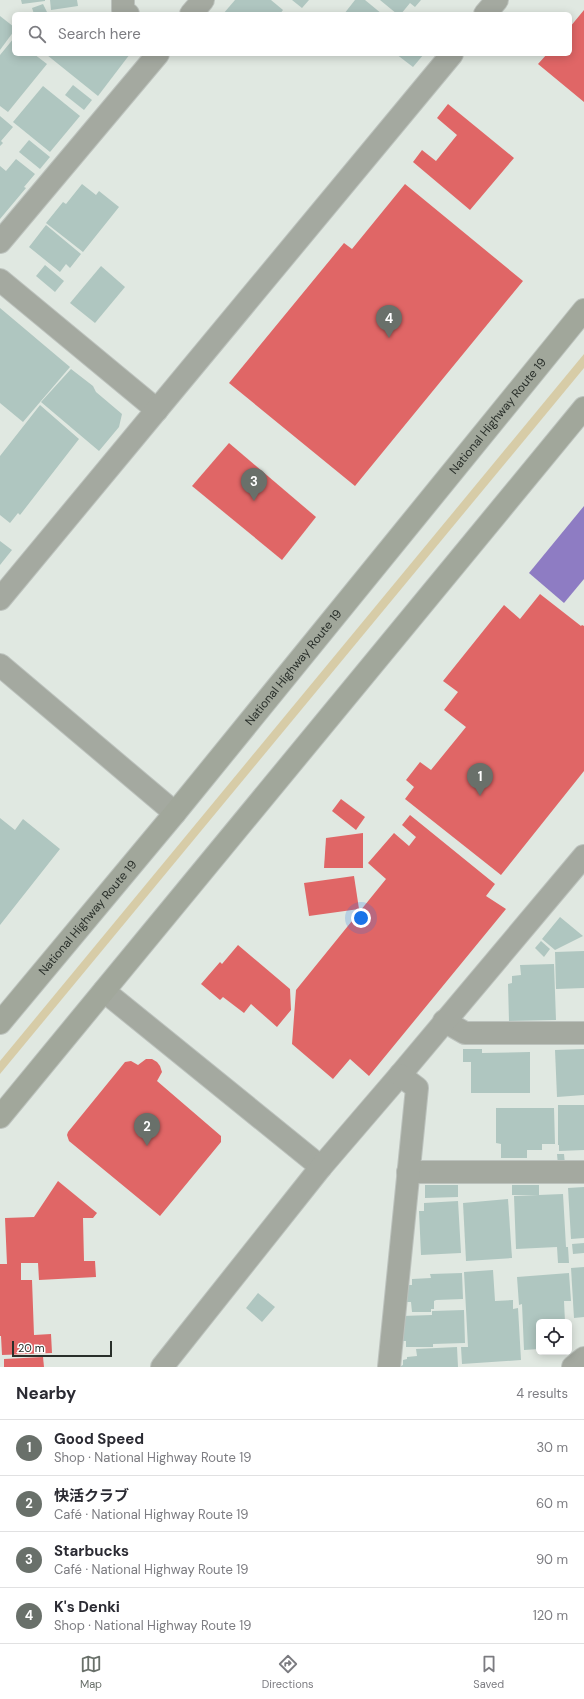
<!DOCTYPE html>
<meta charset="utf-8">
<style>
:root{--surface:#fff;--page:#f2f2f3;--text:#2b2b33;--muted:#7c7c81;--line:#e1e1e2;--accent:#69706a}
body{margin:0;font-family:"DM Sans","Noto Sans JP",sans-serif;background:var(--page);color:var(--text)}
.controls{position:absolute;right:12px;bottom:12px;display:grid;overflow:hidden;border-radius:6px;box-shadow:0 2px 10px #0003}
.controls button{width:36px;height:36px;display:grid;place-items:center;padding:0;border:0;border-bottom:1px solid var(--line);background:var(--surface);color:var(--text);font:20px sans-serif}
.scale{position:absolute;left:12px;bottom:10px;width:100px;box-sizing:border-box;padding-left:4px;border:2px solid #292f2a;border-top:0;font-size:11px;line-height:14px;white-space:nowrap;color:#292f2a;-webkit-text-stroke:3px #fff;paint-order:stroke}
.you{position:absolute;left:361px;top:918px;width:14px;height:14px;margin:-10px;border:3px solid #fff;border-radius:50%;background:#1a73e8;box-shadow:0 0 0 6px #1a73e833}
.badge{display:grid;place-items:center;width:26px;height:26px;border-radius:50%;background:var(--accent);color:#fff;font-size:13px;font-weight:700}
.pin{position:absolute;translate:-50% -33px;filter:drop-shadow(0 1px 2px #0008)}
.pin::after{content:'';position:absolute;top:21px;width:14px;height:12px;background:inherit;clip-path:polygon(0 0,100% 0,50% 100%)}
.list{margin:0;padding:0;list-style:none}
h2{display:flex;justify-content:space-between;align-items:center;height:52px;margin:0;padding:0 16px;font-size:17px}
h2 small{font-size:13px;font-weight:400;color:var(--muted)}
.list li{display:grid;grid-template-columns:26px 1fr auto;gap:12px;align-items:center;box-sizing:border-box;height:56px;padding:0 16px;border-top:1px solid var(--line)}
.list b{display:block;font-size:15px;white-space:nowrap}
.list p{margin:0;font-size:13px;white-space:nowrap;color:var(--muted)}
.list em{font-size:13px;font-style:normal;color:var(--muted)}
.icon{flex:none;width:22px;height:22px;fill:none;stroke:currentColor;stroke-width:2;stroke-linecap:round;stroke-linejoin:round}
.map{position:relative;flex:none;width:584px;height:1367px;overflow:hidden}
.search{position:absolute;background:var(--surface);box-shadow:0 2px 10px #0003;left:12px;right:12px;top:12px;height:44px;display:flex;align-items:center;gap:10px;box-sizing:border-box;padding:0 14px;border-radius:6px;color:var(--muted);font-size:15px}
.sheet{height:276px;background:var(--surface)}
nav{display:flex;justify-content:space-around;align-items:center;box-sizing:border-box;height:56px;border-top:1px solid var(--line);background:var(--surface);font-size:11px;color:var(--muted)}
nav a{display:grid;justify-items:center;gap:2px}
nav .on{color:var(--accent)}
.map>svg:first-child{display:block}
</style>
<div class="map">
<svg width="584" height="1367" viewBox="0 0 584 1367">
<rect width="100%" height="100%" fill="#e0e8e1"/>
<path fill="#d7cca7" d="M584 354V368L0 1074V1061Z"/>
<g fill="#e06666">
<path d="M584 10V102L538 64 547 54H570V27Z"/>
<path d="M448 104 514 158 470 210 413 162 422 150 436 161 457 135 437 118Z"/>
<path d="M405 184 523 281 355 486 229 383 344 243 352 249Z"/>
<path d="M229 443 316 517 282 560 192 486Z"/>
<path d="M540 594 581 626 582 625 584 626V771L501 875 405 799 414 787 406 780 420 762 431 770 466 727 444 710 458 692 443 681 504 605 520 619Z"/>
<path d="M341 799 365 817 356 830 332 811Z"/>
<path d="M410 815 495 884 486 896 506 909 369 1076 350 1059 333 1079 292 1044 296 990 386 879 368 863 394 833 409 846 416 837 402 825Z"/>
<path d="M363 833V868H324L326 838Z"/>
<path d="M354 876 359 909 309 916 304 883Z"/>
<path d="M238 945 290 989 291 1010 277 1027 251 1004 244 1013 223 997 220 1000 201 984 220 962 222 964Z"/>
<path d="M146 1059H152L157 1062 160 1066 162 1072 157 1081 221 1136V1142L160 1216 69 1141 67 1135 68 1132 125 1062 131 1061 138 1065Z"/>
<path d="M58 1181 97 1213 93 1218H83L84 1261H95L96 1277 39 1280 38 1263H21V1280H32L34 1335 51 1334 52 1353 2 1355 1 1336H0V1264H7L5 1218 34 1217Z"/>
<path d="M43 1357 44 1367H4V1359Z"/>
</g>
<path fill="#8e7cc3" d="M584 506V579L564 603 529 573Z"/>
<g fill="#afc6c0">
<path d="M21 0H45V1L22 4Z"/>
<path d="M50 0H77L78 6 51 10Z"/>
<path d="M235 0H271L283 10 280 14H223Z"/>
<path d="M292 0H309L302 8Z"/>
<path d="M355 0H365L382 14H344Z"/>
<path d="M380 0H421L415 7 410 3 401 14H397Z"/>
<path d="M43 4 48 14H34L32 8Z"/>
<path d="M0 16 14 27V31L0 50Z"/>
<path d="M14 38V54H34L47 64 8 112 0 106V55Z"/>
<path d="M48 54H130L98 96 47 55Z"/>
<path d="M396 54H424L413 67Z"/>
<path d="M73 85 92 100 84 110 65 95Z"/>
<path d="M43 86 80 116 50 152 13 122Z"/>
<path d="M0 116 13 127 1 141 3 143 0 146Z"/>
<path d="M29 140 50 157 40 169 19 152Z"/>
<path d="M16 159 35 174 24 187 26 188 0 219V166L6 171Z"/>
<path d="M82 184 96 195 99 191 119 207 83 252 46 223 63 202 66 204Z"/>
<path d="M46 225 81 254 70 268 66 264 60 272 29 247Z"/>
<path d="M45 265 64 281 55 292 36 276Z"/>
<path d="M101 266 125 287 95 323 70 303Z"/>
<path d="M0 308 70 367 23 422 0 403Z"/>
<path d="M71 369 93 386 96 392 122 414 119 427 99 451 41 402Z"/>
<path d="M40 405 79 439 20 515 18 513 10 523 0 515V456Z"/>
<path d="M0 541 12 550 0 565Z"/>
<path d="M0 818 15 830 23 819 60 849 0 925Z"/>
<path d="M560 917 583 936 555 950 542 939Z"/>
<path d="M541 941 550 949 544 957 535 948Z"/>
<path d="M584 951V988L556 989 555 952Z"/>
<path d="M554 964 556 1020 509 1021 508 984 512 983V976L521 975 520 965Z"/>
<path d="M463 1049H482V1053L530 1052V1093H471V1062H463Z"/>
<path d="M584 1049V1095L557 1097 555 1050Z"/>
<path d="M558 1105H584V1150L559 1151V1145H558Z"/>
<path d="M496 1108H554L555 1144H542V1150H527V1158H501V1144L496 1143Z"/>
<path d="M557 1154H564L565 1164 558 1165Z"/>
<path d="M425 1185H458V1197L425 1198Z"/>
<rect x="512" y="1185" width="27" height="10"/>
<path d="M584 1187V1238L571 1239 568 1188Z"/>
<path d="M563 1194 566 1247H568L569 1263H558L557 1247 516 1249 514 1196Z"/>
<path d="M508 1199 512 1258 466 1261 463 1203Z"/>
<path d="M458 1201 461 1253 421 1255 419 1211H424V1203Z"/>
<path d="M584 1243V1253L573 1254 572 1244Z"/>
<path d="M584 1267V1317L574 1318 571 1268Z"/>
<path d="M493 1270 495 1301 513 1300V1309L518 1308 521 1360 462 1364 461 1347H468L464 1272Z"/>
<path d="M462 1273 463 1299 436 1300 434 1301V1309H431V1312H412L411 1302H407L406 1285H412V1279L431 1278 430 1274Z"/>
<path d="M569 1273 571 1301H564L565 1322H539V1349L524 1350 522 1304 519 1305 517 1277Z"/>
<path d="M258 1293 275 1307 262 1322 246 1308Z"/>
<path d="M464 1310 465 1343 433 1344V1347H406V1341H403L402 1316 432 1315V1311Z"/>
<path d="M457 1347 458 1367H401V1366L403 1365V1360L407 1359V1357L417 1356 416 1349Z"/>
</g>
<g fill="none" stroke-linecap="round" stroke-linejoin="round">
<defs>
<g id="minor">
<path d="M123 0V10L128 14"/>
<path d="M191 14 203 0"/>
<path d="M485 14 497 0"/>
<path d="M0 242 158 54"/>
<path d="M0 280 157 410"/>
<path d="M0 599 452 54"/>
<path d="M0 665 175 813"/>
<path d="M104 991 321 1167"/>
<path d="M444 1021 465 1033H584"/>
<path d="M408 1172H584"/>
<path d="M162 1367 321 1167 400 1075 584 856"/>
<path d="M389 1367 417 1088 400 1075"/>
<path d="M573 1367 584 1358"/>
</g>
<g id="highway">
<path id="s1" d="M0 1023 175 813 584 310"/>
<path d="M0 1117 584 408"/>
</g>
</defs>
<use href="#minor" stroke="#bcc2bd" stroke-width="24"/>
<use href="#highway" stroke="#bcc2bd" stroke-width="24"/>
<use href="#minor" stroke="#a4a9a0" stroke-width="22"/>
<use href="#highway" stroke="#a1a79b" stroke-width="22"/>
</g>
<g text-anchor="middle" stroke-width="4" stroke-linejoin="round" paint-order="stroke">
<g font-size="12" fill="#292f2a" stroke="#fff">
<text dy="4" stroke="none"><textPath href="#s1" startOffset="785">National Highway Route 19</textPath></text>
<text dy="4" stroke="none"><textPath href="#s1" startOffset="461">National Highway Route 19</textPath></text>
<text dy="4" stroke="none"><textPath href="#s1" startOffset="137">National Highway Route 19</textPath></text>
</g>
</g>
</svg>
<div class="controls">
<button><svg class="icon" aria-label="locate" viewBox="0 0 24 24"><circle cx="12" cy="12" r="6"/><path d="M12 2v4M12 18v4M2 12h4M18 12h4"/></svg></button>
</div>
<div class="scale">20 m</div>
<div class="you"></div>
<div class="pin badge" style="left:480px;top:796px">1</div>
<div class="pin badge" style="left:147px;top:1146px">2</div>
<div class="pin badge" style="left:254px;top:501px">3</div>
<div class="pin badge" style="left:389px;top:338px">4</div>
<div class="search"><svg class="icon" aria-label="search" viewBox="0 0 24 24"><circle cx="10" cy="10" r="6"/><path d="M15 15l6 6"/></svg>Search here</div>
</div>
<section class="sheet">
<h2>Nearby<small>4 results</small></h2>
<ul class="list">
<li><span class="badge">1</span><div><b>Good Speed</b><p>Shop · National Highway Route 19</p></div><em>30 m</em></li>
<li><span class="badge">2</span><div><b>快活クラブ</b><p>Café · National Highway Route 19</p></div><em>60 m</em></li>
<li><span class="badge">3</span><div><b>Starbucks</b><p>Café · National Highway Route 19</p></div><em>90 m</em></li>
<li><span class="badge">4</span><div><b>K's Denki</b><p>Shop · National Highway Route 19</p></div><em>120 m</em></li>
</ul>
</section>
<nav>
<a class="on"><svg class="icon" aria-label="map" viewBox="0 0 24 24"><path d="M3 6l6-2 6 2 6-2v14l-6 2-6-2-6 2zM9 4v14M15 6v14"/></svg>Map</a>
<a><svg class="icon" aria-label="directions" viewBox="0 0 24 24"><path d="M12 3l9 9-9 9-9-9zM9 14v-3h6M13 9l2 2-2 2"/></svg>Directions</a>
<a><svg class="icon" aria-label="saved" viewBox="0 0 24 24"><path d="M7 4h10v16l-5-4-5 4z"/></svg>Saved</a>
</nav>
